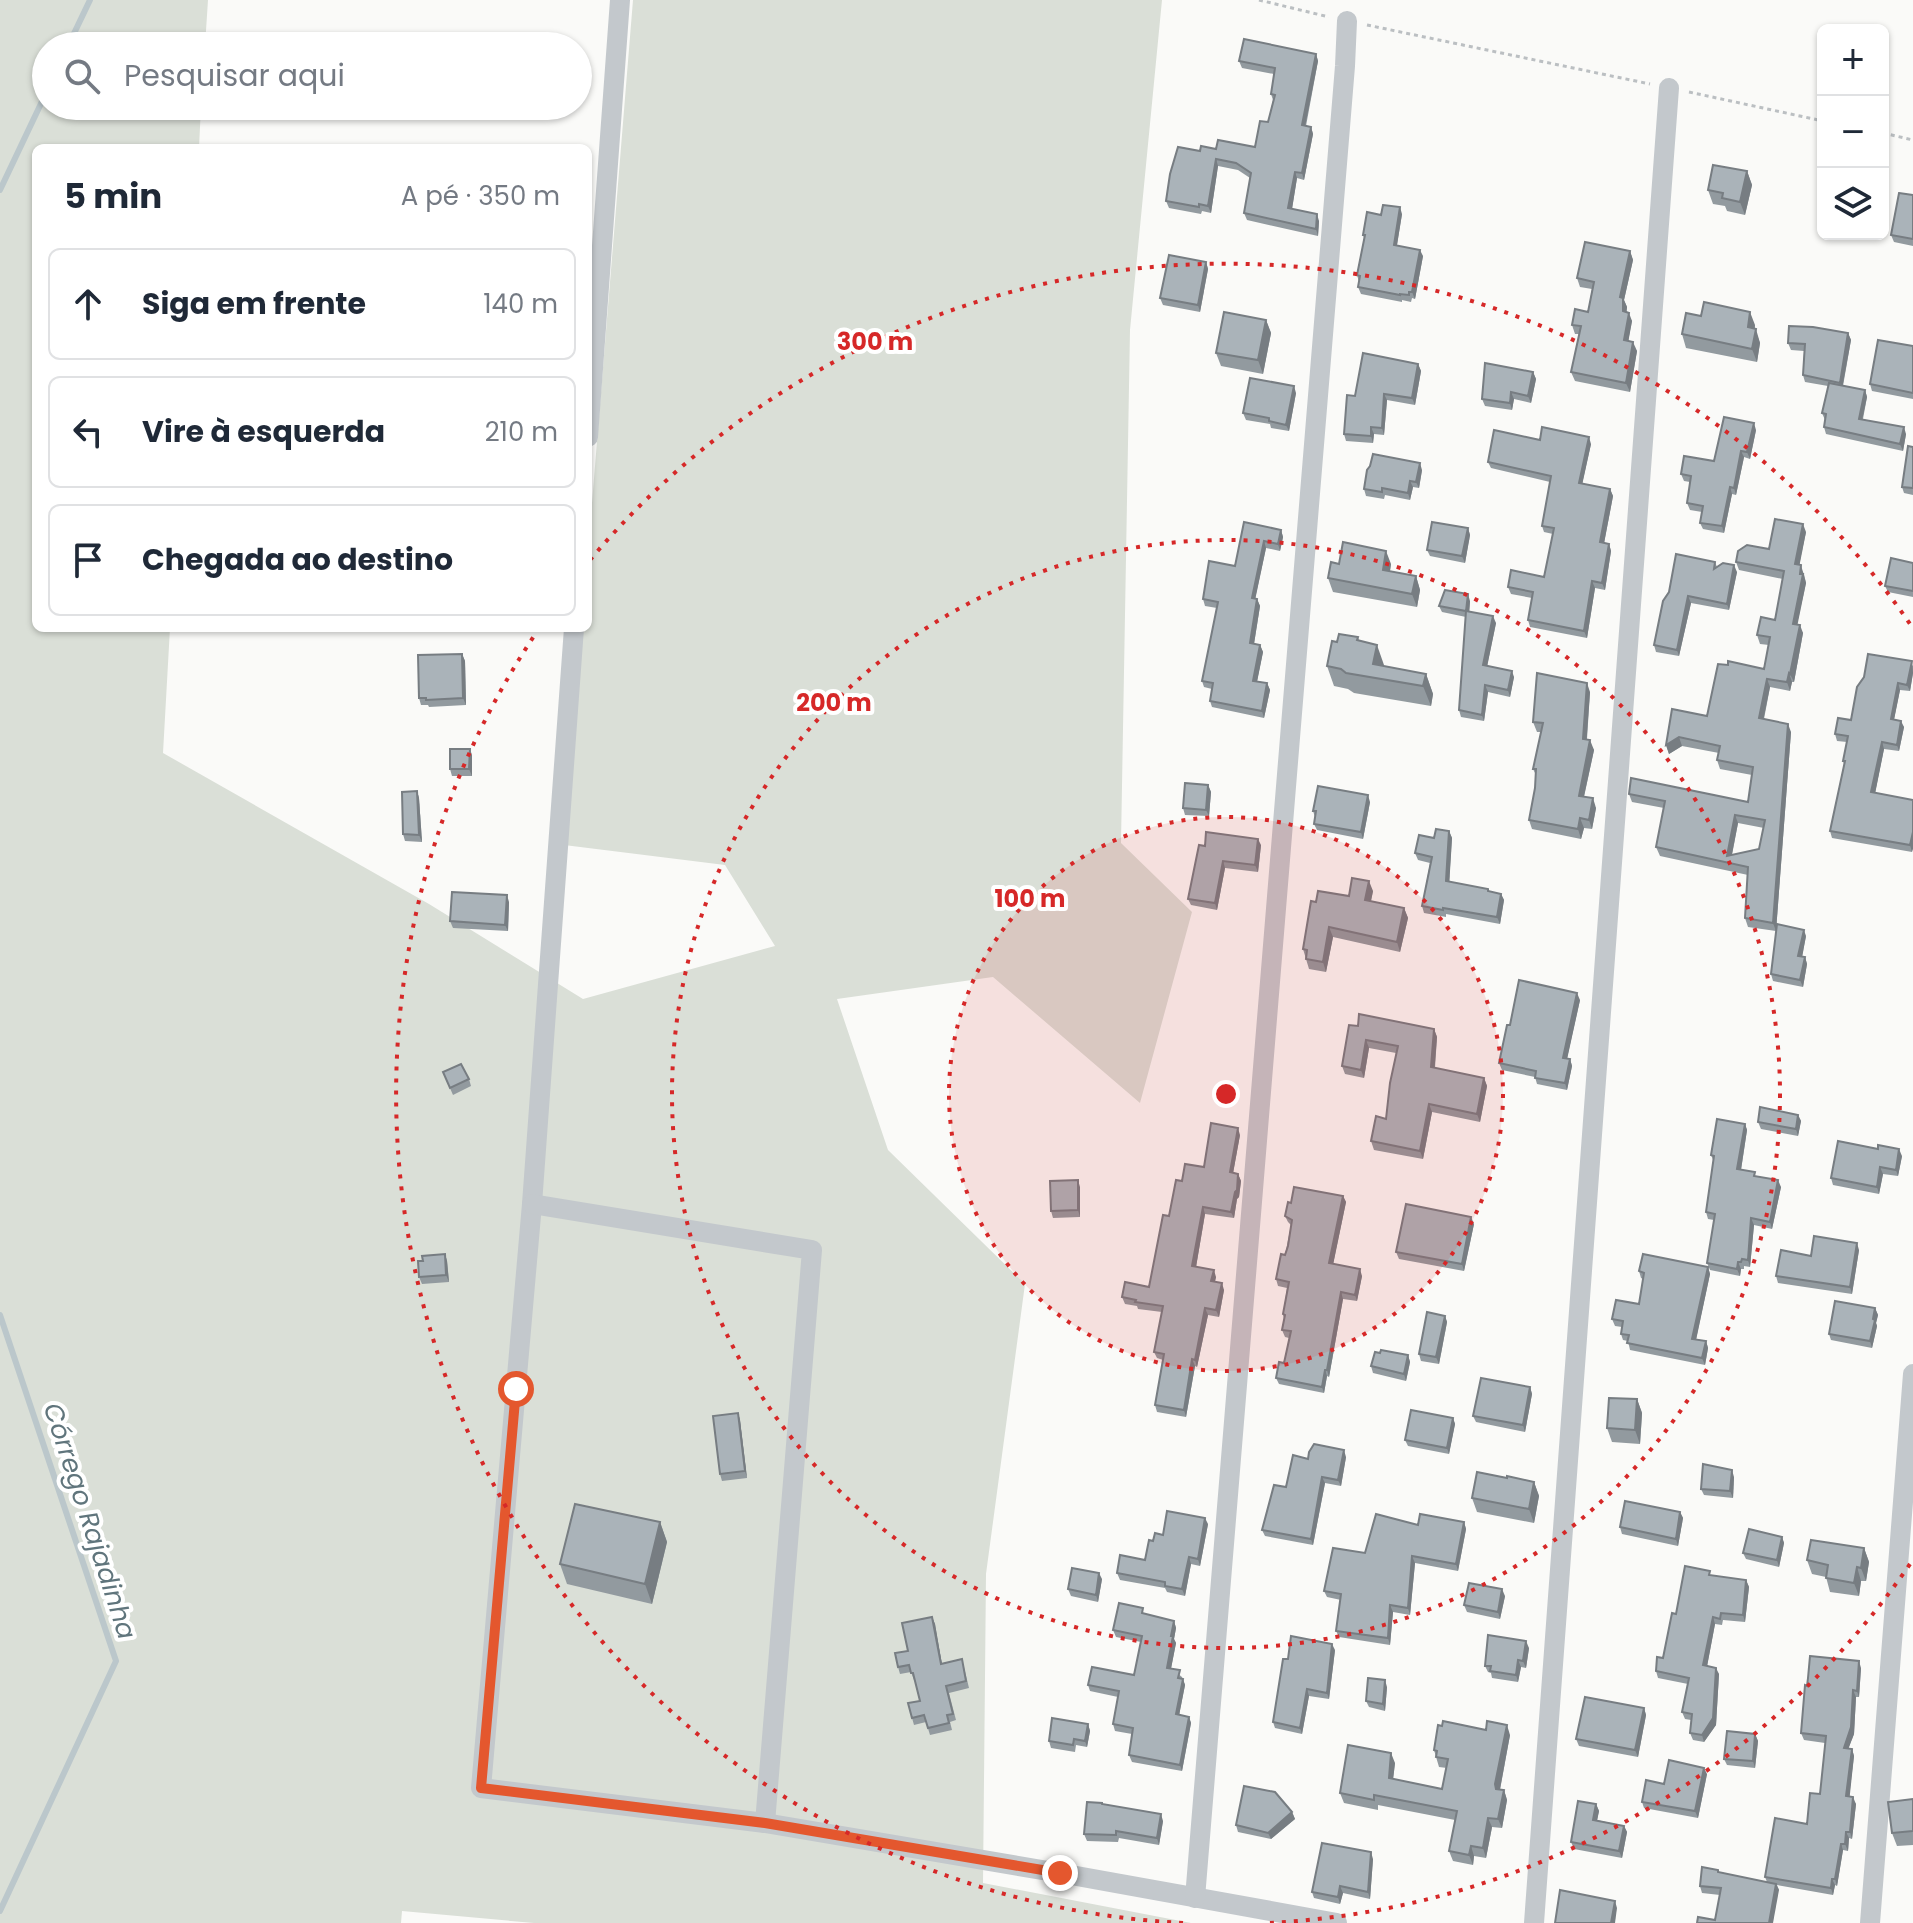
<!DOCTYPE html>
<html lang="pt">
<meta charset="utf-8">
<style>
:root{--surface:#fff;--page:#f2f2f3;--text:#1f2937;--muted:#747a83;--line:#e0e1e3}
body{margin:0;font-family:Poppins,sans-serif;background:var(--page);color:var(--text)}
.controls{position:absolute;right:24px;top:24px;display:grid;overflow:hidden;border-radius:12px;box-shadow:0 2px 6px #0004}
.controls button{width:72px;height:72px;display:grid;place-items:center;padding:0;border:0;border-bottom:2px solid var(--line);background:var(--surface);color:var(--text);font:40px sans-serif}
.stop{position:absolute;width:24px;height:24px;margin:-18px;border:6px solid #e4572e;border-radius:50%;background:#fff}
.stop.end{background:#e4572e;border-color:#fff;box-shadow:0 2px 8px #0008}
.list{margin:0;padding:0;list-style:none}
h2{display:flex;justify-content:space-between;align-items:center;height:104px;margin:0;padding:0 32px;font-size:34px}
h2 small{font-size:26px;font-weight:400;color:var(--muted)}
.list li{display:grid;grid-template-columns:52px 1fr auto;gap:24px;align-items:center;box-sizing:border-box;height:112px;margin:0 16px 16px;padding:0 16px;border:2px solid var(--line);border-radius:12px}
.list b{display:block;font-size:30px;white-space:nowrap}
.list em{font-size:26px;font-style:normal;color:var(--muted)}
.icon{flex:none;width:44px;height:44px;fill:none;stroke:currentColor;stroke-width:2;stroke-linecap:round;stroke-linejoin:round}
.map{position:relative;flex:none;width:1913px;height:1923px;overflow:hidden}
.search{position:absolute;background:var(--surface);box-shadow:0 2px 6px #0004;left:32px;top:32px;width:560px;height:88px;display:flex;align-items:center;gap:20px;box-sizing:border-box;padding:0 28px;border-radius:44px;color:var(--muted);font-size:30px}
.panel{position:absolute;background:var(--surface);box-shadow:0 2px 6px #0004;left:32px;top:144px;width:560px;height:488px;border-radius:12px}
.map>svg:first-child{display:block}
</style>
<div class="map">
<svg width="1913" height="1923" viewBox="0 0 1913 1923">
<rect width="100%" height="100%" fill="#fafaf8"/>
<path fill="#dadfd7" d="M0 0H208L205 46H46V106H201L199 148H36V628H170L163 753 429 904 583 999 775 946 725 865 564 845 582 628H588V552L633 0H1162L1130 330 1121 843 1192 912 1140 1103 993 977 837 999 888 1150 1025 1284 986 1574 983 1883 1191 1923H534L402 1911 401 1923H0Z"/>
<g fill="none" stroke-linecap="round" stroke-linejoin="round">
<g stroke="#bbc7cb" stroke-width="6">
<path d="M68 46 90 0"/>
<path d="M0 190 46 93"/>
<path d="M0 1315 116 1661 0 1911"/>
</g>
<g stroke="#bbbfc2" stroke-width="3" stroke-dasharray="4 4" stroke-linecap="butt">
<path d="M1259 0 1329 17"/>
<path d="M1367 25 1650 84"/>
<path d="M1689 92 1823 121"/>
<path d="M1883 133 1913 140"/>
</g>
<g stroke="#c3c8cc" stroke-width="20">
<path d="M588 437 620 0"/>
<path d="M574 628 532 1204 481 1788 765 1823 1060 1873 1337 1923"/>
<path d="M532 1204 812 1250 765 1823"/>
<path d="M1195 1898 1345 66 1347 21"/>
<path d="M1534 1923 1669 88"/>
<path d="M1870 1923 1913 1374"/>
</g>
</g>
<g fill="#929a9f" fill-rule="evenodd">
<path d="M1316 54 1318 61 1306 126 1311 127 1313 134 1304 180 1297 178 1292 209 1319 221 1318 236 1247 220 1244 213 1250 178 1238 170 1218 166 1211 213 1202 211 1201 214 1169 208 1166 201 1200 151 1255 147 1268 122 1273 100 1271 94 1274 74 1242 68 1239 61Z"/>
<path d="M1747 171 1752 185 1745 215 1727 211 1725 206 1713 204 1708 190Z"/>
<path d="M1913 195V246L1894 242 1891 235Z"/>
<path d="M1402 214 1397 245 1423 256 1415 299 1412 298 1411 302 1402 300V302L1361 294 1358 287 1359 282 1357 275 1364 238 1363 235 1381 215Z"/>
<path d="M1630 251 1633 260 1624 300 1627 307 1626 312 1632 321 1628 341 1637 351 1630 392 1575 381 1571 372 1579 334H1575L1572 325 1588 312 1592 289 1580 287 1577 278Z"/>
<path d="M1206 262 1208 269 1200 312 1163 305 1160 298Z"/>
<path d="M1266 320 1271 333 1263 374 1221 366 1216 353Z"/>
<path d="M1755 325V329L1760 343 1757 362 1686 348 1682 334Z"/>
<path d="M1848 333 1851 340 1843 386 1865 390 1867 397 1863 419 1906 434 1903 451 1826 434 1824 427 1825 420 1822 413 1828 386 1805 382 1803 375 1804 351 1791 350 1788 343Z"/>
<path d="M1913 346V399L1872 391 1870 384Z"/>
<path d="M1418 364 1421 371 1415 405 1387 400 1384 435 1374 434 1373 443 1346 441 1344 434 1355 396Z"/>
<path d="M1533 372 1536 379 1531 403 1514 399 1512 410 1485 406 1482 399Z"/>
<path d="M1296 393 1289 431 1271 428 1270 424 1246 420 1243 413Z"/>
<path d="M1756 430 1750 459 1744 457 1736 495 1732 494 1724 533 1703 529 1700 523 1702 512 1690 510 1687 503 1690 482 1684 481 1681 474 1714 461Z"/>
<path d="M1540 440 1591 444 1582 484 1610 489 1613 496 1604 543 1609 544 1611 551 1605 590 1595 588 1587 638 1530 627 1528 620 1532 598 1511 594 1508 587 1544 577 1553 534 1544 532 1542 526 1550 482 1491 468 1488 462Z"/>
<path d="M1913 447V495L1904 493 1902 487Z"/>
<path d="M1422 470 1419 488 1413 487 1410 500 1385 495 1384 499 1366 496 1364 489Z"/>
<path d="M1244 522 1281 530 1283 537 1280 551 1266 548 1255 599H1257L1260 606 1254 644 1260 645 1263 652 1257 681 1267 683 1270 690 1264 718 1212 707 1210 701 1212 689 1204 687 1202 681 1217 608 1205 606 1203 599 1235 566Z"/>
<path d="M1468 528 1470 535 1465 563 1430 556 1427 550Z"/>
<path d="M1806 532 1799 565 1804 574 1806 583 1797 624 1803 633 1794 682H1792L1790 691 1770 687 1764 719 1791 732 1776 931 1748 927 1745 918 1748 875 1660 856 1656 847 1664 808 1632 802 1629 794 1748 802 1752 775 1720 769 1717 760 1719 753 1682 746 1669 754 1666 745 1707 716 1764 669 1769 645 1760 644 1757 635 1775 620 1783 579 1739 570 1736 562ZM1738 823 1764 828 1759 849 1732 855Z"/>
<path d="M1715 562 1717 567 1737 572 1729 610 1691 603 1679 656 1656 652 1654 645 1663 601Z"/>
<path d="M1913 563V597L1888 592 1885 586Z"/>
<path d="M1339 564H1391L1390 571 1416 576 1420 590 1417 607 1333 592 1328 578Z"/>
<path d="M1470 601 1469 611 1496 623 1487 666 1514 677 1510 697 1488 692 1484 721 1461 717 1459 710 1466 617 1442 612 1439 606Z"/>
<path d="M1358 637 1359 640 1384 666 1426 674 1433 694 1431 706 1354 693 1348 689 1334 686 1327 666 1337 642Z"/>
<path d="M462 654 465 661 466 705 429 707 428 705H421L419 698Z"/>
<path d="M1913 665V673L1910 691 1900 690 1894 719 1904 727 1899 751 1884 749 1875 793 1913 800 1912 852 1832 838 1830 831 1844 764 1843 761 1847 742 1837 741 1835 734Z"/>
<path d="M1590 692 1587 739 1594 750 1584 797 1596 808 1592 829 1584 828 1581 839 1532 829 1529 820 1535 788 1536 775 1533 769 1541 732H1537L1533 722Z"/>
<path d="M472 755V776H452L450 769Z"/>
<path d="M1208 785 1211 792 1209 816 1185 815 1183 808Z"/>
<path d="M417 791 419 798 422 842 405 841 403 834Z"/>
<path d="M1370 802 1363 839 1317 830 1314 824 1315 817 1313 811Z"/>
<path d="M1449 831 1452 838 1449 882 1488 889 1489 891 1501 894 1504 900 1500 924 1446 914V917L1424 913 1422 906 1430 863 1418 860 1415 853 1434 838Z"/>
<path d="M1199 845H1261L1258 872 1225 868 1217 910 1191 905 1188 899Z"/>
<path d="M1373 891 1371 901 1404 908 1408 918 1400 952 1333 937 1326 972 1309 969 1303 949 1316 902Z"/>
<path d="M509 902 508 931 453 928 450 921Z"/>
<path d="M1806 936 1802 956 1805 957 1807 964 1803 987 1773 981 1771 974Z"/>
<path d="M1580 1000 1567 1058 1570 1059 1572 1066 1567 1090 1537 1084 1535 1077 1502 1070 1499 1063 1510 1025Z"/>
<path d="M1358 1026 1434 1029 1437 1037 1435 1068 1484 1078 1487 1086 1480 1122 1432 1112 1423 1159 1374 1150 1371 1141 1386 1119 1396 1053 1369 1048 1364 1078 1345 1074 1342 1066Z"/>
<path d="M443 1072 469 1079 471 1086 453 1095Z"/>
<path d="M1798 1115 1801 1121 1798 1136 1761 1129 1758 1122Z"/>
<path d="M1745 1124 1747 1130 1741 1170 1781 1187 1772 1229 1754 1225 1750 1267 1744 1266V1269H1741L1740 1276 1710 1270 1707 1263 1714 1220 1708 1219 1706 1212 1714 1162 1711 1155Z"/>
<path d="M1240 1135 1233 1173 1238 1174 1241 1181 1239 1197 1237 1199 1234 1218 1205 1214 1196 1267 1216 1277 1215 1282 1224 1290 1219 1317 1208 1315 1197 1367 1195 1366 1186 1417 1157 1412 1155 1405 1163 1360 1157 1358 1154 1352 1162 1312 1138 1309 1137 1306 1125 1304 1122 1297 1149 1287 1169 1216 1182 1181 1204 1167Z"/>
<path d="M1902 1156 1898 1176 1883 1174 1879 1194 1833 1185 1831 1178Z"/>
<path d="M1080 1187V1217L1053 1218 1051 1211Z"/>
<path d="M1343 1196 1346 1202 1333 1264 1362 1276 1357 1301 1343 1299 1329 1377 1327 1376 1324 1393 1279 1384 1276 1378 1284 1363 1289 1338 1285 1337 1282 1330 1284 1319 1283 1314 1287 1288 1278 1286 1276 1279 1285 1255 1291 1225 1288 1222 1285 1216 1291 1203Z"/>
<path d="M1474 1224 1464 1271 1399 1259 1396 1252Z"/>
<path d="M1859 1250 1852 1294 1778 1283 1776 1276 1811 1256Z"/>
<path d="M445 1254 447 1261 449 1282 422 1284 419 1277 423 1261Z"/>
<path d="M1708 1267 1710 1274 1696 1339 1706 1341 1708 1348 1705 1365 1630 1350 1628 1341 1623 1340 1621 1334 1622 1327 1615 1326 1612 1319 1639 1304 1643 1279 1641 1278 1639 1271Z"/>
<path d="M1875 1308 1878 1315 1876 1323 1877 1326 1872 1348 1831 1340 1829 1334Z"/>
<path d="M1445 1316 1447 1322 1439 1364 1421 1361 1419 1354Z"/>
<path d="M1380 1353 1408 1355 1410 1362 1406 1381 1373 1373 1371 1366Z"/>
<path d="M1530 1387 1532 1394 1525 1432 1476 1422 1473 1416Z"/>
<path d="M1637 1399 1642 1413 1640 1444 1612 1442 1607 1428Z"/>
<path d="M738 1413 740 1420 747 1478 722 1481 720 1474Z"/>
<path d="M1453 1418 1455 1424 1449 1454 1408 1446 1405 1440Z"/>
<path d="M1346 1457 1341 1486 1325 1483 1313 1545 1265 1536 1262 1530 1286 1487 1308 1459Z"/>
<path d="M1734 1477 1733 1498 1704 1495 1701 1489Z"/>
<path d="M1507 1478 1534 1482 1539 1496 1534 1523 1477 1512 1472 1498Z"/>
<path d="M1680 1512 1683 1518 1678 1546 1622 1534 1620 1527Z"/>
<path d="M660 1522 667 1542 652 1604 567 1584 560 1564Z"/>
<path d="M1464 1522 1466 1529 1458 1571 1415 1563 1410 1615 1393 1612 1390 1645 1339 1637 1336 1631 1341 1600 1327 1597 1324 1591 1365 1553 1418 1525Z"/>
<path d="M1208 1524 1200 1566 1191 1564 1185 1596 1167 1592 1165 1588 1120 1580 1117 1573 1145 1560 1153 1541 1163 1535Z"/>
<path d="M1782 1537 1784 1543 1779 1567 1746 1559 1743 1553Z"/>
<path d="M1864 1548 1869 1562 1866 1581H1861L1859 1596 1830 1592 1826 1577 1812 1574 1807 1560Z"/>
<path d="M1712 1576 1746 1580 1749 1587 1745 1622 1723 1620 1722 1625 1715 1624 1707 1666 1719 1674 1716 1725 1704 1742 1693 1740 1690 1733 1691 1720 1685 1719 1682 1712 1688 1684 1658 1678 1656 1671 1663 1658 1676 1614Z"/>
<path d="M1102 1579 1098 1602 1071 1596 1068 1589Z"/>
<path d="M1505 1596 1500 1619 1467 1612 1464 1605Z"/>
<path d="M1145 1614 1174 1621 1176 1628 1174 1639 1176 1643 1171 1668 1182 1677 1185 1685 1179 1715 1189 1717 1191 1723 1182 1771 1132 1762 1129 1755 1132 1734 1115 1731 1113 1724 1118 1697 1090 1691 1088 1685 1134 1675 1141 1642 1116 1637 1113 1630Z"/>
<path d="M932 1617 935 1624 942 1664 962 1659 969 1688 949 1693 956 1720 950 1722 952 1730 930 1735 926 1722 914 1725 912 1718 920 1701 915 1680H914L911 1672 900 1674 898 1667 908 1651Z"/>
<path d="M1529 1648 1526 1668 1521 1667 1518 1682 1492 1678 1491 1673 1488 1672 1485 1666Z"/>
<path d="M1335 1650 1329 1699 1309 1696 1302 1734 1275 1728 1273 1722Z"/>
<path d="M1861 1668 1859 1697H1856L1854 1734 1848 1749H1852L1854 1756 1849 1797 1856 1804 1852 1839 1849 1838 1848 1851 1843 1850 1837 1886 1835 1885 1833 1895 1777 1885 1779 1890 1715 1920 1720 1895 1702 1893 1700 1886 1719 1873 1767 1882 1765 1877 1807 1824 1820 1794 1825 1743 1804 1740 1801 1733Z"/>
<path d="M1387 1687 1385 1711 1369 1707 1366 1701Z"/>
<path d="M1644 1708 1646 1715 1638 1757 1579 1746 1576 1739Z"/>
<path d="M1088 1724 1090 1731 1087 1747 1076 1745 1075 1752 1051 1748 1049 1741Z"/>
<path d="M1755 1734 1758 1741 1755 1768 1727 1765 1724 1759Z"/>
<path d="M1510 1735 1500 1790H1504L1507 1800 1502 1828 1492 1827 1486 1858 1474 1856 1473 1865 1453 1861 1449 1851 1455 1820 1378 1805V1810L1344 1803 1340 1793 1395 1763 1393 1779 1442 1789 1447 1768 1439 1767 1434 1750Z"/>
<path d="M1707 1774 1698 1818 1644 1808 1642 1802 1664 1784Z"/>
<path d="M1913 1799V1845L1897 1846 1892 1833Z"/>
<path d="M1103 1804 1163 1821 1159 1845 1119 1838 1118 1842 1087 1841 1084 1834Z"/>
<path d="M1596 1804 1599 1811 1597 1820 1624 1826 1627 1832 1622 1858 1574 1849 1571 1842Z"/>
<path d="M1292 1812 1295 1819 1271 1839 1238 1832 1236 1825Z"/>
<path d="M1373 1859 1370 1899 1343 1893 1340 1904 1314 1898 1312 1892Z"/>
</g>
<g fill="#777d82">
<path d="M1316 54 1318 61 1304 132 1302 125Z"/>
<path d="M1311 127 1313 134 1304 180 1302 173Z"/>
<path d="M1216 159 1218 166 1211 213 1208 206Z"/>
<path d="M1747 171 1752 185 1745 215 1740 202Z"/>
<path d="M1295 172 1297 178 1291 215 1288 208Z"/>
<path d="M1400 207 1402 214 1396 251 1394 245Z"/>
<path d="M1317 214 1319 221 1318 236 1316 229Z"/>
<path d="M1420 250 1423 256 1415 299 1412 292Z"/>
<path d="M1630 251 1633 260 1624 300 1627 307 1626 320 1620 297Z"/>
<path d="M1206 262 1208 269 1200 312 1198 305Z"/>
<path d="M1750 312 1755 325 1752 341 1748 327Z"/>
<path d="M1629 313 1632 321 1627 349 1624 340Z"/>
<path d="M1266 320 1271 333 1263 374 1258 360Z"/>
<path d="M1756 329 1760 343 1757 362 1752 349Z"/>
<path d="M1848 333 1851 340 1842 389 1840 383Z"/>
<path d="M1633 342 1637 351 1630 392 1626 383Z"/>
<path d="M1418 364 1421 371 1415 405 1412 398Z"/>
<path d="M1533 372 1536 379 1531 403 1528 396Z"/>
<path d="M1294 386 1296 393 1289 431 1286 425Z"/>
<path d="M1865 390 1867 397 1861 425 1859 419Z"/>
<path d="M1511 392 1514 399 1512 410 1510 403Z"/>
<path d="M1384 394 1387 400 1384 435 1382 428Z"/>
<path d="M1754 423 1756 430 1750 459 1747 452Z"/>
<path d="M1371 427 1374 434 1373 443 1371 436Z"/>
<path d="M1904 427 1906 434 1903 451 1900 444Z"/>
<path d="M1589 437 1591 444 1581 490 1579 483Z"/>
<path d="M1741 451 1744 457 1736 495 1734 488Z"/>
<path d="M1420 463 1422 470 1419 488 1416 482Z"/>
<path d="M1410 481 1413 487 1410 500 1408 493Z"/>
<path d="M1730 487 1732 494 1724 533 1722 526Z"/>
<path d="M1610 489 1613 496 1603 549 1600 542Z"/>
<path d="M1803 524 1806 532 1798 573 1795 564Z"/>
<path d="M1468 528 1470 535 1465 563 1462 556Z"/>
<path d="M1281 530 1283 537 1280 551 1278 544Z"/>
<path d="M1264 541 1266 548 1254 605 1252 598Z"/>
<path d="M1609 544 1611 551 1605 590 1602 583Z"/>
<path d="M1386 551 1391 564 1388 583 1383 570Z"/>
<path d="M1734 565 1737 572 1729 610 1727 604Z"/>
<path d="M1801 565 1806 583 1796 632 1793 624Z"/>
<path d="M1416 576 1420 590 1417 607 1412 594Z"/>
<path d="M1592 581 1595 588 1587 638 1584 631Z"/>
<path d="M1468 594 1470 601 1469 617 1466 611Z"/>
<path d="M1688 596 1691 603 1679 656 1677 650Z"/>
<path d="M1257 599 1260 606 1253 650 1250 643Z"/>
<path d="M1493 616 1496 623 1486 672 1483 665Z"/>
<path d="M1800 625 1803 633 1794 682 1790 674Z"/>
<path d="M1260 645 1263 652 1256 687 1253 681Z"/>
<path d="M1377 645 1384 665 1381 679 1373 664Z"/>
<path d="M462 654 465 661 466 705 463 698Z"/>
<path d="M1912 661 1913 673 1910 691 1907 685Z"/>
<path d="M1512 671 1514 677 1510 697 1508 690Z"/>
<path d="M1789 673 1792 682 1790 691 1787 682Z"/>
<path d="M1426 674 1433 694 1431 706 1423 686Z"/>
<path d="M1767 679 1770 687 1762 726 1759 718Z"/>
<path d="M1267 683 1270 690 1264 718 1262 711Z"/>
<path d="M1587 683 1590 692 1586 748 1583 739Z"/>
<path d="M1898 683 1900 690 1893 725 1891 719Z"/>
<path d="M1485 685 1488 692 1484 721 1482 715Z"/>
<path d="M1901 721 1904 727 1899 751 1897 745Z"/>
<path d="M1788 724 1791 732 1776 931 1773 923Z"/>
<path d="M1679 737 1682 746 1669 754 1666 745Z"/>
<path d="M1590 740 1594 750 1582 805 1579 796Z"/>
<path d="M1882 742 1884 749 1874 799 1871 792Z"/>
<path d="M470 749 472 755V776L469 769Z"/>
<path d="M1208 785 1211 792 1209 816 1206 810Z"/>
<path d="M417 791 419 798 422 842 419 835Z"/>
<path d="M1368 795 1370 802 1363 839 1361 832Z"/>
<path d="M1593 798 1596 808 1592 829 1589 820Z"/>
<path d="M1735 815 1738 823 1730 864 1727 856Z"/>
<path d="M1580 818 1584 828 1581 839 1578 829Z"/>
<path d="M1449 831 1452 838 1449 888 1446 881Z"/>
<path d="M1913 832V849L1912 852 1910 845Z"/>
<path d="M1258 839 1261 845 1258 872 1255 865Z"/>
<path d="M1223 861 1225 868 1217 910 1215 903Z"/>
<path d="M1369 881 1373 891 1369 910 1365 900Z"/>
<path d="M1501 894 1504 900 1500 924 1497 917Z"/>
<path d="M507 895 509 902 508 931 505 925Z"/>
<path d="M1404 908 1408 918 1400 952 1397 942Z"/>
<path d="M1329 927 1333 937 1326 972 1323 962Z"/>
<path d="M1804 930 1806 936 1801 963 1798 956Z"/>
<path d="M1805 957 1807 964 1803 987 1800 980Z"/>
<path d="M1577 993 1580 1000 1566 1064 1563 1058Z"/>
<path d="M1434 1029 1437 1037 1434 1075 1431 1067Z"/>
<path d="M1366 1040 1369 1048 1364 1078 1361 1070Z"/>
<path d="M1570 1059 1572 1066 1567 1090 1565 1083Z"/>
<path d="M1484 1078 1487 1086 1480 1122 1477 1114Z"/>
<path d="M1429 1104 1432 1112 1423 1159 1420 1151Z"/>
<path d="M1798 1115 1801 1121 1798 1136 1796 1129Z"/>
<path d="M1745 1124 1747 1130 1740 1176 1737 1169Z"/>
<path d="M1238 1128 1240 1135 1232 1179 1230 1172Z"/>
<path d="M1899 1149 1902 1156 1898 1176 1896 1170Z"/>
<path d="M1880 1167 1883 1174 1879 1194 1877 1187Z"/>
<path d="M1238 1174 1241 1181 1239 1197 1237 1199 1234 1218 1231 1212Z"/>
<path d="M1078 1180 1080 1187V1217L1078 1210Z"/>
<path d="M1778 1180 1781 1187 1772 1229 1770 1222Z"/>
<path d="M1343 1196 1346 1202 1332 1270 1329 1263Z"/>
<path d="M1203 1207 1205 1214 1195 1273 1192 1266Z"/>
<path d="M1471 1217 1474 1224 1464 1271 1462 1264Z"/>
<path d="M1751 1218 1754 1225 1750 1267 1748 1260Z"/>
<path d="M1857 1243 1859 1250 1852 1294 1850 1287Z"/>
<path d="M445 1254 447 1261 449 1282 446 1275Z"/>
<path d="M1738 1262 1741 1269 1740 1276 1737 1269Z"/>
<path d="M1708 1267 1710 1274 1695 1345 1692 1339Z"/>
<path d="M1360 1269 1362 1276 1357 1301 1355 1295Z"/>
<path d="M1214 1270 1216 1277 1213 1288 1211 1281Z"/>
<path d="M1222 1283 1224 1290 1219 1317 1216 1310Z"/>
<path d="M1341 1292 1343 1299 1329 1377 1327 1370Z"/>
<path d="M1205 1308 1208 1315 1197 1367 1195 1360Z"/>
<path d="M1875 1308 1878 1315 1876 1323 1877 1326 1872 1348 1870 1341Z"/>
<path d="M1445 1316 1447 1322 1439 1364 1436 1357Z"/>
<path d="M1706 1341 1708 1348 1705 1365 1702 1358Z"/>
<path d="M1408 1355 1410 1362 1406 1381 1404 1374Z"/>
<path d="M1192 1359 1195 1366 1186 1417 1184 1410Z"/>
<path d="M1325 1370 1327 1376 1324 1393 1322 1387Z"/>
<path d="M1530 1387 1532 1394 1525 1432 1523 1425Z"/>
<path d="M1637 1399 1642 1413 1640 1444 1635 1430Z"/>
<path d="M738 1413 740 1420 747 1478 745 1471Z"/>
<path d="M1453 1418 1455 1424 1449 1454 1447 1448Z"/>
<path d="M1344 1450 1346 1457 1341 1486 1338 1480Z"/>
<path d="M1732 1470 1734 1477 1733 1498 1730 1491Z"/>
<path d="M1322 1477 1325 1483 1313 1545 1311 1539Z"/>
<path d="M1534 1482 1539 1496 1534 1523 1529 1509Z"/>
<path d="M1680 1512 1683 1518 1678 1546 1676 1539Z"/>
<path d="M1205 1518 1208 1524 1200 1566 1198 1559Z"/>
<path d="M660 1522 667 1542 652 1604 645 1584Z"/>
<path d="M1464 1522 1466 1529 1458 1571 1456 1564Z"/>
<path d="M1782 1537 1784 1543 1779 1567 1777 1560Z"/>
<path d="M1864 1548 1869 1562 1866 1581 1861 1568Z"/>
<path d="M1412 1556 1415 1563 1410 1615 1408 1608Z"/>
<path d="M1189 1557 1191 1564 1185 1596 1182 1589Z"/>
<path d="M1857 1567 1861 1581 1859 1596 1854 1583Z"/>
<path d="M1099 1573 1102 1579 1098 1602 1096 1595Z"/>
<path d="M1746 1580 1749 1587 1745 1622 1743 1615Z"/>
<path d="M1502 1589 1505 1596 1500 1619 1498 1612Z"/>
<path d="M1390 1605 1393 1612 1390 1645 1388 1638Z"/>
<path d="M932 1617 935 1624 943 1671 941 1664Z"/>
<path d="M1713 1617 1715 1624 1706 1672 1703 1665Z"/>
<path d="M1174 1621 1176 1628 1174 1639 1176 1643 1170 1674 1167 1668Z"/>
<path d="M1526 1641 1529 1648 1526 1668 1523 1661Z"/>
<path d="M1332 1644 1335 1650 1329 1699 1327 1693Z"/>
<path d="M1518 1660 1521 1667 1518 1682 1516 1675Z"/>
<path d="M1859 1661 1861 1668 1859 1697 1857 1691Z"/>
<path d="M1716 1668 1719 1674 1716 1725 1704 1742 1702 1735Z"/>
<path d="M1183 1679 1185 1685 1178 1721 1176 1714Z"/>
<path d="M1385 1680 1387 1687 1385 1711 1383 1704Z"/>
<path d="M1307 1689 1309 1696 1302 1734 1300 1728Z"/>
<path d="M1853 1690 1856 1697 1854 1734 1846 1755 1844 1748Z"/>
<path d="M1644 1708 1646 1715 1638 1757 1635 1750Z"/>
<path d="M1189 1717 1191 1723 1182 1771 1180 1765Z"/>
<path d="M1088 1724 1090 1731 1087 1747 1085 1741Z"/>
<path d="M1507 1725 1510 1735 1499 1794 1496 1789 1495 1784Z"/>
<path d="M1755 1734 1758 1741 1755 1768 1753 1761Z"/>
<path d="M1852 1749 1854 1756 1849 1803 1846 1796Z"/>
<path d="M1391 1753 1395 1763 1392 1788 1389 1778Z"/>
<path d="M1704 1768 1707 1774 1698 1818 1695 1811Z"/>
<path d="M1504 1790 1507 1800 1502 1828 1498 1819Z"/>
<path d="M1853 1797 1856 1804 1852 1839 1850 1832Z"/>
<path d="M1596 1804 1599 1811 1596 1826 1593 1820Z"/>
<path d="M1292 1812 1295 1819 1271 1839 1268 1833Z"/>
<path d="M1161 1814 1163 1821 1159 1845 1157 1838Z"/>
<path d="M1488 1818 1492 1827 1486 1858 1483 1848Z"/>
<path d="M1624 1826 1627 1832 1622 1858 1619 1851Z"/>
<path d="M1846 1832 1849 1838 1848 1851 1845 1844Z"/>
<path d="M1841 1844 1843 1850 1837 1886 1835 1879Z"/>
<path d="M1471 1846 1474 1856 1473 1865 1469 1855Z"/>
<path d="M1371 1852 1373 1859 1370 1899 1368 1892Z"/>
<path d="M1832 1879 1835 1885 1833 1895 1831 1888Z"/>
<path d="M1776 1884 1779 1890 1773 1923H1769Z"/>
<path d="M1340 1886 1343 1893 1340 1904 1338 1897Z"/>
<path d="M1615 1901 1617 1908 1615 1923H1611Z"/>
</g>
<g fill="#aab3b9" stroke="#777d82" stroke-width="2" fill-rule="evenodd">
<path d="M1244 39 1316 54 1302 125 1311 127 1302 173 1295 172 1288 208 1317 214 1316 229 1244 213 1251 173 1236 163 1216 159 1208 206 1199 204V207L1166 201 1170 174 1178 147 1200 151 1201 146 1216 149 1218 140 1255 147 1260 121 1268 122 1275 95 1271 94 1275 68 1239 61Z"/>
<path d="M1713 165 1747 171 1740 202 1722 198 1723 193 1708 190Z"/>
<path d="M1899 193 1913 195V239L1891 235Z"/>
<path d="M1383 205 1400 207 1394 245 1420 250 1412 292H1409V295L1400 294V295L1358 287 1360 276 1357 275 1365 235H1363L1367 212 1381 215Z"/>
<path d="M1585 242 1630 251 1620 297 1623 298V311L1629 313 1624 340 1633 342 1626 383 1571 372 1581 326 1572 325 1575 309 1588 312 1594 282 1577 278Z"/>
<path d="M1169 255 1206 262 1198 305 1160 298Z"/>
<path d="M1704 302 1750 312 1748 327 1756 329 1752 349 1682 334 1686 313 1701 316Z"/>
<path d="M1224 312 1266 320 1258 360 1216 353Z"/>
<path d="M1789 326 1813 327 1848 333 1840 383 1803 375 1805 344 1788 343Z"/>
<path d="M1878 340 1913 346V393L1870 384Z"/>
<path d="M1363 353 1418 364 1412 398 1384 394 1382 428 1371 427V436L1344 434 1347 395 1355 396Z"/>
<path d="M1485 363 1533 372 1528 396 1511 392 1510 403 1482 399Z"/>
<path d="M1250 378 1294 386 1286 425 1269 421V418L1243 413Z"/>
<path d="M1829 383 1865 390 1859 419 1904 427 1900 444 1824 427 1826 414 1822 413Z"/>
<path d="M1724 417 1754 423 1747 452 1741 451 1734 488 1730 487 1722 526 1700 523 1703 506 1687 503 1691 476 1681 474 1684 456 1714 461Z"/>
<path d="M1542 427 1589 437 1579 483 1610 489 1600 542 1609 544 1602 583 1592 581 1584 631 1528 620 1533 592 1508 587 1511 570 1544 577 1554 528 1542 526 1551 476 1488 462 1494 430 1540 440Z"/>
<path d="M1908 446 1913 447V488L1902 487Z"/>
<path d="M1373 454 1420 463 1416 482 1410 481 1408 493 1382 488V492L1364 489 1367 470 1370 466Z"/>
<path d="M1775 519 1803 524 1795 564 1801 565 1800 574H1803L1793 624 1800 625 1790 674 1789 673 1787 682 1767 679 1759 718 1788 724 1773 923 1745 918 1748 867 1656 847 1665 801 1629 794 1631 778 1748 802 1753 767 1717 760 1720 746 1679 737 1666 745 1672 709 1707 716 1718 664 1728 665V661L1764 669 1770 637 1757 635 1761 617 1775 620 1784 571 1736 562 1738 551 1747 545 1769 549ZM1735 815 1765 820 1759 849 1727 856Z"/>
<path d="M1244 522 1281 530 1278 544 1264 541 1252 598 1257 599 1250 643 1260 645 1253 681 1267 683 1262 711 1210 701 1213 683 1202 681 1218 602 1203 599 1209 561 1235 566Z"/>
<path d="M1432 522 1468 528 1462 556 1427 550Z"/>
<path d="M1343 542 1386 551 1383 570 1416 576 1412 594 1328 578 1331 562 1339 564Z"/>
<path d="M1676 554 1715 562 1714 569 1723 563 1734 565 1727 604 1688 596 1677 650 1654 645 1663 601 1669 592Z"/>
<path d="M1891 558 1913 563V591L1885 586Z"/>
<path d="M1445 590 1468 594 1466 611 1439 606Z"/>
<path d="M1466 611 1493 616 1483 665 1512 671 1508 690 1485 685 1482 715 1459 710Z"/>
<path d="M1339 634 1358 637 1357 640 1377 645 1373 664 1426 674 1423 686 1346 673 1341 669 1327 666 1332 641 1337 642Z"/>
<path d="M462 654 463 698 426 700V698H419L418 655Z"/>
<path d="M1868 654 1912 661 1907 685 1898 683 1891 719 1901 721 1897 745 1882 742 1871 792 1913 800V832L1910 845 1830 831 1845 761H1843L1848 736 1835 734 1838 718 1851 720 1857 687 1864 677Z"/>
<path d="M1537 673 1587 683 1583 739 1590 740 1579 796 1593 798 1589 820 1580 818 1578 829 1529 820 1535 788 1536 769H1533L1543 723 1533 722Z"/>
<path d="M450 749H470L469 769H450Z"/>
<path d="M1185 783 1208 785 1206 810 1183 808Z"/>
<path d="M1318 786 1368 795 1361 832 1314 824 1316 811H1313Z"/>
<path d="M417 791 419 835 403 834 402 792Z"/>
<path d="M1436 829 1449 831 1446 881 1488 889V891L1501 894 1497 917 1443 908V910L1422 906 1432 857 1415 853 1419 835 1434 838Z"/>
<path d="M1206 832 1258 839 1255 865 1223 861 1215 903 1188 899 1199 845 1205 846Z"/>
<path d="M1352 878 1369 881 1365 900 1404 908 1397 942 1329 927 1323 962 1306 959 1307 950 1303 949 1311 901 1316 902 1318 891 1349 896Z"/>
<path d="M452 892 507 895 505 925 450 921Z"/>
<path d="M1777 924 1804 930 1798 956 1805 957 1800 980 1771 974Z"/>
<path d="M1519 980 1577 993 1563 1058 1570 1059 1565 1083 1535 1078 1536 1071 1499 1063 1507 1025H1510Z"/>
<path d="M1359 1014 1434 1029 1431 1067 1484 1078 1477 1114 1429 1104 1420 1151 1371 1141 1376 1116 1386 1119 1390 1083 1398 1046 1366 1040 1361 1070 1342 1066 1349 1025 1358 1026Z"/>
<path d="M461 1064 469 1079 450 1088 443 1072Z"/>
<path d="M1760 1107 1798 1115 1796 1129 1758 1122Z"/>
<path d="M1717 1119 1745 1124 1737 1169 1755 1172 1754 1176 1778 1180 1770 1222 1751 1218 1748 1260 1742 1259 1741 1262H1738L1737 1269 1707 1263 1715 1214 1706 1212 1714 1156 1711 1155Z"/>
<path d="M1211 1123 1238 1128 1230 1172 1238 1174 1237 1190 1235 1192 1231 1212 1203 1207 1192 1266 1214 1270 1211 1281 1222 1283 1216 1310 1205 1308 1195 1360 1192 1359 1184 1410 1155 1405 1164 1354 1154 1352 1163 1306 1135 1302 1136 1300 1122 1297 1125 1282 1149 1287 1163 1215 1169 1216 1176 1180 1182 1181 1185 1164 1204 1167Z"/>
<path d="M1838 1141 1878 1149V1145L1899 1149 1896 1170 1880 1167 1877 1187 1831 1178Z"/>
<path d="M1078 1180V1210L1051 1211 1050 1181Z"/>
<path d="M1294 1187 1343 1196 1329 1263 1360 1269 1355 1295 1341 1292 1327 1370H1325L1322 1387 1276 1378 1279 1362 1284 1363 1291 1331 1282 1330 1285 1315 1283 1314 1289 1282 1276 1279 1281 1254 1285 1255 1288 1246 1292 1220 1285 1216 1288 1202 1291 1203Z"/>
<path d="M1406 1204 1471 1217 1462 1264 1396 1252Z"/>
<path d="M1814 1236 1857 1243 1850 1287 1776 1276 1781 1250 1811 1256Z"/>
<path d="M445 1254 446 1275 419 1277 418 1261H423L422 1256Z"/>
<path d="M1643 1254 1708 1267 1692 1339 1706 1341 1702 1358 1627 1343 1629 1335 1621 1334 1623 1321 1612 1319 1616 1300 1639 1304 1644 1273 1639 1271Z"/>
<path d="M1835 1301 1875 1308 1873 1319 1875 1320 1870 1341 1829 1334Z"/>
<path d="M1427 1312 1445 1316 1436 1357 1419 1354Z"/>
<path d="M1381 1350 1408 1355 1404 1374 1371 1366 1375 1352 1380 1353Z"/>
<path d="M1481 1378 1530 1387 1523 1425 1473 1416Z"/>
<path d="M1609 1398 1637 1399 1635 1430 1607 1428Z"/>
<path d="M1411 1410 1453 1418 1447 1448 1405 1440Z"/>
<path d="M738 1413 745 1471 720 1474 713 1416Z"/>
<path d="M1314 1444 1344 1450 1338 1480 1322 1477 1311 1539 1262 1530 1274 1485 1286 1487 1293 1455 1308 1459 1309 1452Z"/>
<path d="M1703 1464 1732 1470 1730 1491 1701 1489Z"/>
<path d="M1477 1472 1507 1478V1476L1534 1482 1529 1509 1472 1498Z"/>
<path d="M1625 1501 1680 1512 1676 1539 1620 1527Z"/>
<path d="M575 1504 660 1522 645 1584 560 1564Z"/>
<path d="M1167 1511 1205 1518 1198 1559 1189 1557 1182 1589 1165 1586V1582L1117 1573 1120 1555 1145 1560 1149 1540 1153 1541 1155 1533 1163 1535Z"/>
<path d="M1376 1514 1418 1525 1420 1514 1464 1522 1456 1564 1412 1556 1408 1608 1390 1605 1388 1638 1336 1631 1341 1594 1324 1591 1333 1548 1365 1553Z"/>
<path d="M1749 1529 1782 1537 1777 1560 1743 1553Z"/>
<path d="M1811 1540 1864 1548 1861 1568 1857 1567 1854 1583 1826 1578 1828 1565 1807 1560Z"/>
<path d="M1685 1566 1710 1571 1709 1575 1746 1580 1743 1615 1721 1613 1720 1619 1713 1617 1703 1665 1716 1668 1713 1718 1702 1735 1690 1733 1692 1714 1682 1712 1689 1678 1656 1671 1657 1657 1663 1658 1672 1613 1676 1614Z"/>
<path d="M1072 1568 1099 1573 1096 1595 1068 1589Z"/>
<path d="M1469 1583 1502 1589 1498 1612 1464 1605Z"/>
<path d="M1119 1603 1143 1608 1142 1613 1174 1621 1171 1636H1173L1167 1668 1180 1670 1178 1678 1183 1679 1176 1714 1189 1717 1180 1765 1129 1755 1133 1728 1113 1724 1119 1691 1088 1685 1092 1667 1134 1675 1142 1636 1113 1630Z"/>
<path d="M932 1617 941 1664 962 1659 966 1681 946 1686 953 1714 947 1715 949 1723 928 1728 924 1715 912 1718 908 1703 920 1701 913 1673H911L909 1665 898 1667 895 1653 908 1651 902 1623Z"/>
<path d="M1488 1635 1526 1641 1523 1661 1518 1660 1516 1675 1490 1671 1491 1666H1485Z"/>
<path d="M1291 1636 1332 1644 1327 1693 1307 1689 1300 1728 1273 1722 1283 1659H1288Z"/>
<path d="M1810 1656 1859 1661 1857 1691 1853 1690 1851 1727 1844 1748 1852 1749 1846 1796 1853 1797 1850 1832H1846L1845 1844H1841L1835 1879H1832L1831 1888 1765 1877 1775 1818 1807 1824 1810 1793 1820 1794 1826 1736 1801 1733 1805 1685 1807 1686 1808 1678Z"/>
<path d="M1368 1678 1385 1680 1383 1704 1366 1701Z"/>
<path d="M1585 1697 1644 1708 1635 1750 1576 1739Z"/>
<path d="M1052 1718 1088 1724 1085 1741 1074 1739 1073 1745 1049 1741Z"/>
<path d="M1443 1721 1486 1730 1487 1721 1507 1725 1495 1784 1496 1789 1504 1790 1498 1819 1488 1818 1483 1848 1471 1846 1469 1855 1449 1851 1457 1811 1374 1795V1800L1340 1793 1348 1745 1391 1753 1389 1778 1442 1789 1448 1759 1436 1757 1437 1751 1434 1750 1438 1725 1442 1726Z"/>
<path d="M1727 1731 1755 1734 1753 1761 1724 1759Z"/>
<path d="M1669 1760 1704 1768 1695 1811 1642 1802 1646 1780 1664 1784Z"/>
<path d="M1244 1786 1275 1792 1292 1812 1268 1833 1236 1825Z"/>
<path d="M1913 1799V1831L1892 1833 1888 1802Z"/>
<path d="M1578 1801 1596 1804 1593 1820 1624 1826 1619 1851 1571 1842Z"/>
<path d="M1087 1802 1102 1803V1804L1161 1814 1157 1838 1116 1831V1835L1084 1834Z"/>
<path d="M1322 1843 1371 1852 1368 1892 1340 1886 1338 1897 1312 1892Z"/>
<path d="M1702 1867 1718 1870V1872L1776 1884 1769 1923H1697L1698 1917 1715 1920 1721 1888 1700 1886Z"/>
<path d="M1560 1890 1615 1901 1611 1923H1555Z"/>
</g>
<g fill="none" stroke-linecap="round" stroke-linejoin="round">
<path stroke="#e4572e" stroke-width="10" d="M516 1389 481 1788 765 1823 1060 1873"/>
</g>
<circle cx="1226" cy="1094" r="277" fill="#d62828" fill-opacity=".12"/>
<g fill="none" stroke="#d62828" stroke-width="4" stroke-dasharray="4 8">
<circle cx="1226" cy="1094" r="277"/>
<circle cx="1226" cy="1094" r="554"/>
<path d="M1910 1564A830 830 0 0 1 1269 1923M1183 1923A830 830 0 0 1 538 630M590 560A830 830 0 0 1 1910 624"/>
</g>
<g text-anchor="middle" stroke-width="8" stroke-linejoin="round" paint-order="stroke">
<g font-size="26" font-style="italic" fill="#60757c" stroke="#fff">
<text transform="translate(90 1521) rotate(72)" y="9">Córrego Rajadinha</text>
</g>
</g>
<circle cx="1226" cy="1094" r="12" fill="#d62828" stroke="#fff" stroke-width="4"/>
<g font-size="24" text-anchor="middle" font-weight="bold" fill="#d62828" stroke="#fff" stroke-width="8" stroke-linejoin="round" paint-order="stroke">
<text x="875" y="350">300 m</text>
<text x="834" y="711">200 m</text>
<text x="1030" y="907">100 m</text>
</g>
</svg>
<div class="controls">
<button>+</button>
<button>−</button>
<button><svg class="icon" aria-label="layers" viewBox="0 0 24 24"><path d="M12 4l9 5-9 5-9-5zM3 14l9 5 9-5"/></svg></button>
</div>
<div class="stop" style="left:516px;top:1389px"></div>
<div class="stop end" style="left:1060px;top:1873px"></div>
<div class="search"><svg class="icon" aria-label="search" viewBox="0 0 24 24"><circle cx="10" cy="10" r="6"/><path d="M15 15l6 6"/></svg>Pesquisar aqui</div>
<section class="panel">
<h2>5 min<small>A pé · 350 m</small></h2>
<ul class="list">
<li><svg class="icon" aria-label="ahead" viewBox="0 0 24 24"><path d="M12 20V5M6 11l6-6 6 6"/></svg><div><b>Siga em frente</b></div><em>140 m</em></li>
<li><svg class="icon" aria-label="left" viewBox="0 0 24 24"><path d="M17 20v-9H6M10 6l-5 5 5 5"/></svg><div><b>Vire à esquerda</b></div><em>210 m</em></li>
<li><svg class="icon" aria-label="arrive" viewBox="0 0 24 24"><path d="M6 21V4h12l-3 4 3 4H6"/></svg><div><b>Chegada ao destino</b></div></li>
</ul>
</section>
</div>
